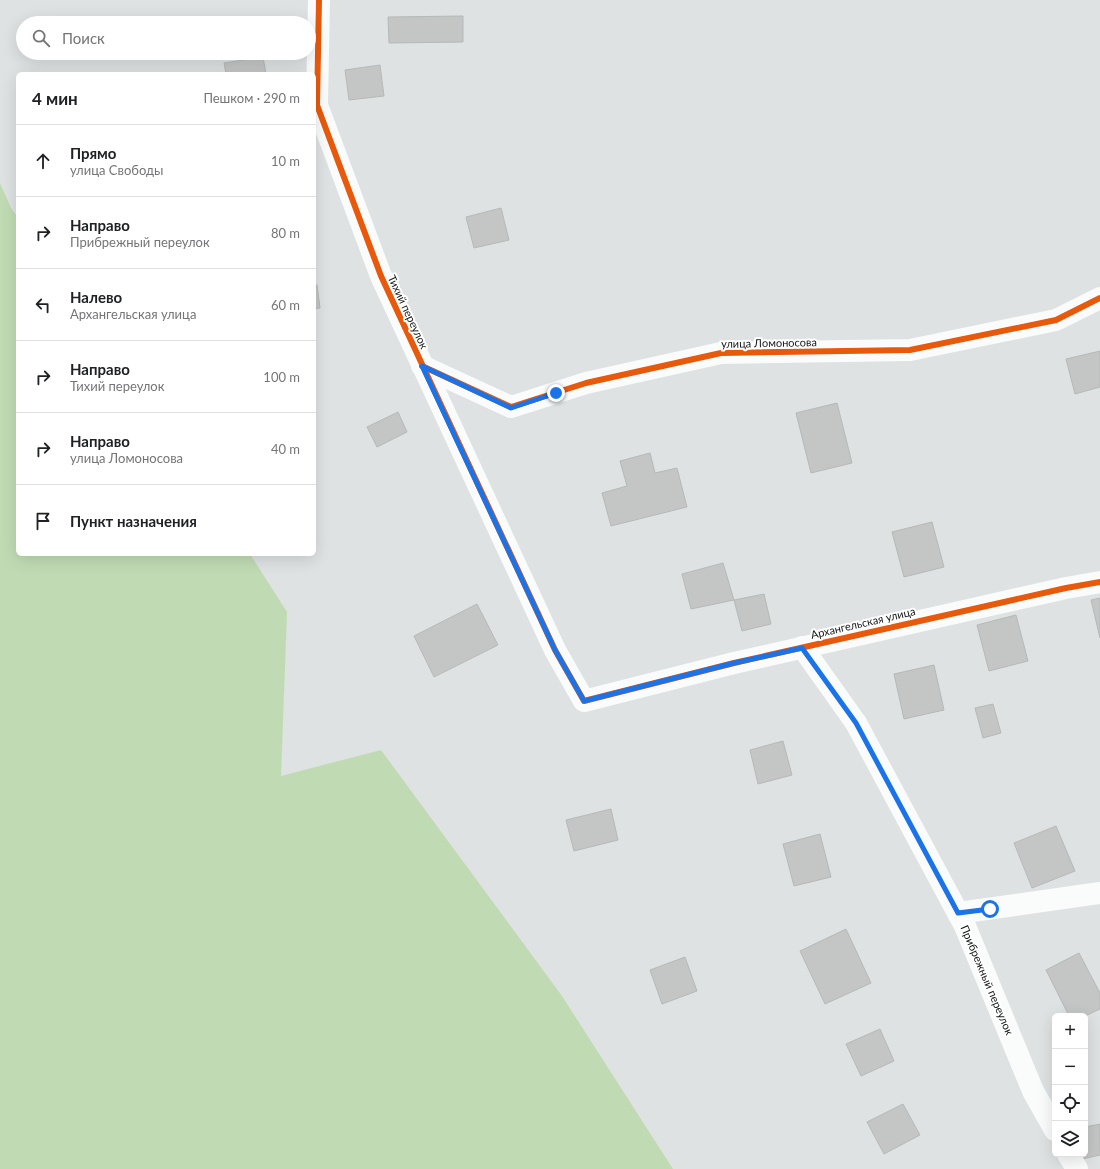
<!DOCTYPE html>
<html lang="ru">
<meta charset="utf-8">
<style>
:root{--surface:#fff;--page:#f6f6f6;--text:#202124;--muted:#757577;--line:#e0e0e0}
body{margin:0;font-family:Lato,sans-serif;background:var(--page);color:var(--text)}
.controls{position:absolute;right:12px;bottom:12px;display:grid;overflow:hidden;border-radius:6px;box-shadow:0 4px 16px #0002}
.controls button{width:36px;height:36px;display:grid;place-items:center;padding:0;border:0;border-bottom:1px solid var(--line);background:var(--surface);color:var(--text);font:20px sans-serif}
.stop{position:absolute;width:12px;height:12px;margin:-9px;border:3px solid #1a73e8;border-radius:50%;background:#fff}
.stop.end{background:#1a73e8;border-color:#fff;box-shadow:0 1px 4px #0008}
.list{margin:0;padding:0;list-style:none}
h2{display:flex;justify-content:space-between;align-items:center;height:52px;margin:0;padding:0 16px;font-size:17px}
h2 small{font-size:13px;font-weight:400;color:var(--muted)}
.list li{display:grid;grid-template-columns:26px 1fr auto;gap:12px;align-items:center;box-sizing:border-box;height:72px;padding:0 16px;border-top:1px solid var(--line)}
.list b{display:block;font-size:15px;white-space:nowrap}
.list p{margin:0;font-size:13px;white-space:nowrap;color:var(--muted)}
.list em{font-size:13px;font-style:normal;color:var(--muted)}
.icon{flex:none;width:22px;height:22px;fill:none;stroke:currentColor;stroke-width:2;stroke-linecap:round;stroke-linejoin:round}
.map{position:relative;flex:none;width:1100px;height:1169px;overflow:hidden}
.search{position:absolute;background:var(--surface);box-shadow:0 4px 16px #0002;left:16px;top:16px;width:300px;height:44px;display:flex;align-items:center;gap:10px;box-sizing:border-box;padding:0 14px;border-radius:22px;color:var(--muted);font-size:15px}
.panel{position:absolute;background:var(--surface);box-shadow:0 4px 16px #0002;left:16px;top:72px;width:300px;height:484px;border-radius:6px}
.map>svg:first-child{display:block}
</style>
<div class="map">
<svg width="1100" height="1169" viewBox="0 0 1100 1169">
<rect width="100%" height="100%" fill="#dee2e2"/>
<path fill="#c0dbb4" d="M0 183 11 208 18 218V554H250L287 612 281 776 381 750 562 996 673 1169H0Z"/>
<g fill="#c4c6c6" stroke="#b5b9b8">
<path d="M463 16V42L389 43 388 17Z"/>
<path d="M263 57 266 74H226L224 63Z"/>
<path d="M380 65 384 96 349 100 345 70Z"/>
<path d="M501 208 509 240 474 248 466 217Z"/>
<path d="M314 285H317L320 308 314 309Z"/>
<path d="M1100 351V387L1075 394 1066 359Z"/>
<path d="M837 403 852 463 811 473 796 413Z"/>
<path d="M398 412 407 432 377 447 367 427Z"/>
<path d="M650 453 655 473 677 468 687 507 611 526 602 493 627 486 620 461Z"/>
<path d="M932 522 944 567 904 577 892 532Z"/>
<path d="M723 563 734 600 691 609 682 574Z"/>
<path d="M764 594 771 624 742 631 734 600Z"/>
<path d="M1100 598V638L1091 600Z"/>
<path d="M477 604 498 645 434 677 414 636Z"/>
<path d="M1016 615 1028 661 989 671 977 625Z"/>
<path d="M934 665 944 710 904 719 894 674Z"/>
<path d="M993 704 1001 733 983 738 975 708Z"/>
<path d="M783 741 792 775 758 784 750 750Z"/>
<path d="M611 809 618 840 574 851 566 820Z"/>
<path d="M1056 826 1075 871 1032 888 1014 843Z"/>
<path d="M820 834 831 877 794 886 783 844Z"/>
<path d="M846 929 871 983 825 1004 800 951Z"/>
<path d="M1079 953 1100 993V1009L1085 1016H1069L1046 970Z"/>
<path d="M685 957 697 991 662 1004 650 970Z"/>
<path d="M880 1029 894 1061 861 1076 846 1044Z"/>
<path d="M903 1104 920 1135 884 1154 867 1122Z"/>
<path d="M1100 1124V1155L1082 1159 1081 1154H1085V1127Z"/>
</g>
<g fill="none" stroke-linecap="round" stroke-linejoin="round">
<g stroke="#fafbfb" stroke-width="22">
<path d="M319 0 317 105 381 276 555 650 584 701 734 663 1066 588 1100 582"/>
<path d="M422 366 511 407 586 383 721 353 910 350 1056 320 1100 298"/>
<path d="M802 647 856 723 965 926 1033 1091 1055 1130"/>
<path d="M958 913 1100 893"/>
<path d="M1068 1154 1077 1169"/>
</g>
<defs>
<g id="cycleway">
<path d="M319 0 317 105 381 276 555 650 584 701 734 663 1066 588 1100 582"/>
<path d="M422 366 511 407 586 383 721 353 910 350 1056 320 1100 298"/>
</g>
</defs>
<use href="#cycleway" stroke="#fff" stroke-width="8"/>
<use href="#cycleway" stroke="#e8590c" stroke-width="6"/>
</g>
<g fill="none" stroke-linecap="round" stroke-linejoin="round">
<path stroke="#1a73e8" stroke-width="5" d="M556 393 511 408 422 366 555 650 584 701 734 663 802 648 856 723 958 913 990 909"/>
</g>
<g text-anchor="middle" stroke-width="4" stroke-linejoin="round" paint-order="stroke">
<g font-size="11" fill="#151818" stroke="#fff">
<text transform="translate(408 312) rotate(65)" y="4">Тихий переулок</text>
<text transform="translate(769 343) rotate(-1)" y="4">улица Ломоносова</text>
<text transform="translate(863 623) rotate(-13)" y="4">Архангельская улица</text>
<text transform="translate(987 980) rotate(67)" y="4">Прибрежный переулок</text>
</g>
</g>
</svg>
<div class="controls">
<button>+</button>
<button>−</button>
<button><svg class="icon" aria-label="locate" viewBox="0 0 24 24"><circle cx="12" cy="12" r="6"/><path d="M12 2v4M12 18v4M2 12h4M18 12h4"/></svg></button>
<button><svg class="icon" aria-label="layers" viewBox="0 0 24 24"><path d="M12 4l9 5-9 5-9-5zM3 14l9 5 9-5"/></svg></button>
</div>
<div class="stop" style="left:990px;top:909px"></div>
<div class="stop end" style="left:556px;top:393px"></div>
<div class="search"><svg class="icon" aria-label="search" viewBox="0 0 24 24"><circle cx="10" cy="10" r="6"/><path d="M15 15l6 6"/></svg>Поиск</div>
<section class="panel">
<h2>4 мин<small>Пешком · 290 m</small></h2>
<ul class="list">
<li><svg class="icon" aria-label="ahead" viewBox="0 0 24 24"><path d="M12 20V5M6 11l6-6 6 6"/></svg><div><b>Прямо</b><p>улица Свободы</p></div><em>10 m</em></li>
<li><svg class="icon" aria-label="right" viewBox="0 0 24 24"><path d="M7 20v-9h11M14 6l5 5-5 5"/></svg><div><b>Направо</b><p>Прибрежный переулок</p></div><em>80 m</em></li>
<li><svg class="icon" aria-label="left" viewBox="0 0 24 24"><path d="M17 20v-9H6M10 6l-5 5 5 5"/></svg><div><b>Налево</b><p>Архангельская улица</p></div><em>60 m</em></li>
<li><svg class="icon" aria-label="right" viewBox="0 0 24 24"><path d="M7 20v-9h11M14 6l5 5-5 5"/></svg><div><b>Направо</b><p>Тихий переулок</p></div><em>100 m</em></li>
<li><svg class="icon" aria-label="right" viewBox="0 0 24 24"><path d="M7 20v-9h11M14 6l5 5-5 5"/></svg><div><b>Направо</b><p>улица Ломоносова</p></div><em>40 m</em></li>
<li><svg class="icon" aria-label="arrive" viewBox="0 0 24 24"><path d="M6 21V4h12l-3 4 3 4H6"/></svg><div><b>Пункт назначения</b></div></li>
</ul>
</section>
</div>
